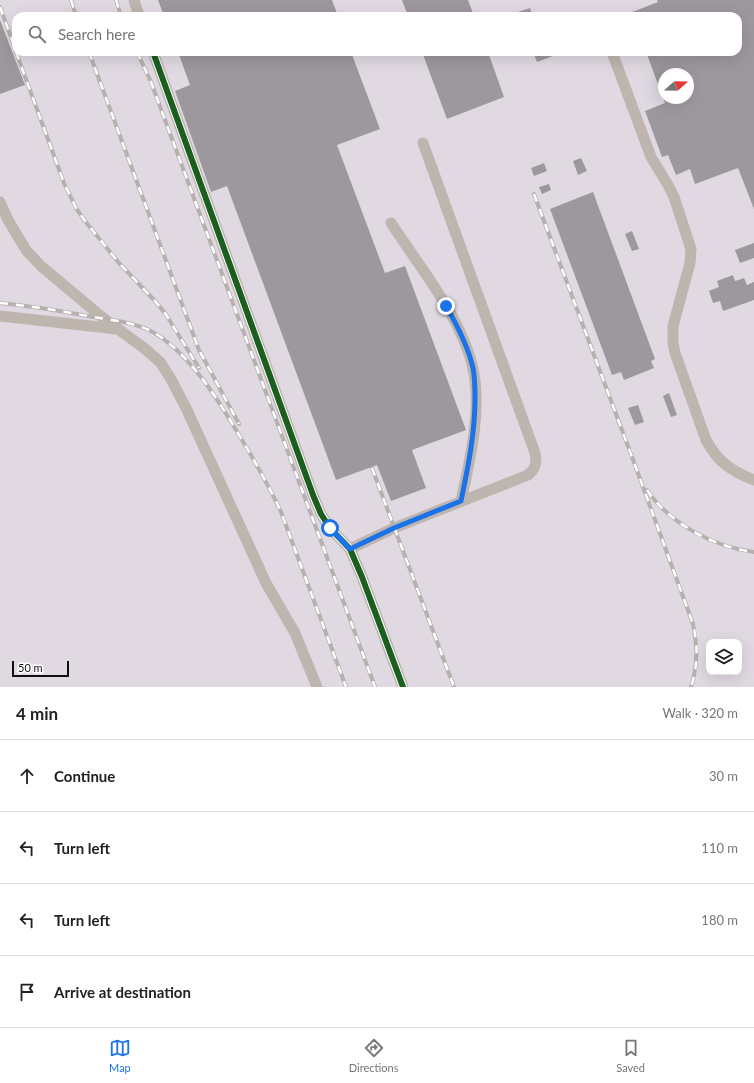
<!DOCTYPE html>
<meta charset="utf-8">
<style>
:root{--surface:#fff;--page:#f2f2f2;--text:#222;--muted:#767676;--line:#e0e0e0;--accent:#1a73e8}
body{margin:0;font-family:Lato,sans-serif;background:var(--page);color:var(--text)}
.controls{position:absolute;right:12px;bottom:12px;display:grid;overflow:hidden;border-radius:8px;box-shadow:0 4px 16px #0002}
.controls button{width:36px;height:36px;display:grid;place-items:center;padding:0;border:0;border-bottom:1px solid var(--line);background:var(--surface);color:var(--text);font:20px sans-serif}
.compass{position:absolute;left:658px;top:68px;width:36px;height:36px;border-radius:50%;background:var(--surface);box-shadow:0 4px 16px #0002;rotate:70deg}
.scale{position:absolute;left:12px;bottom:10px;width:57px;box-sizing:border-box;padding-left:4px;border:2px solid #0f0d0f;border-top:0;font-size:11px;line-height:14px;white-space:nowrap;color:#0f0d0f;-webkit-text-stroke:3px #fff;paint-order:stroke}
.stop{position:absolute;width:12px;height:12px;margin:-9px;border:3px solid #1a73e8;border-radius:50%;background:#fff}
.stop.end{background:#1a73e8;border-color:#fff;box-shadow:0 1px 4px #0008}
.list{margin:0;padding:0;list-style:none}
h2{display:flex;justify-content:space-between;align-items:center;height:52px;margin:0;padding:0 16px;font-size:17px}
h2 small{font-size:13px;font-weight:400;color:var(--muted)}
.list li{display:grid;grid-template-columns:26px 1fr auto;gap:12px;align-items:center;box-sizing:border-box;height:72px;padding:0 16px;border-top:1px solid var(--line)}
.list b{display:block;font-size:15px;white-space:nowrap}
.list em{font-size:13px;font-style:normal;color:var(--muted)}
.icon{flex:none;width:22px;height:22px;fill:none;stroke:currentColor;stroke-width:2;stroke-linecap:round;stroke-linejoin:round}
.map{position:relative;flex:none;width:754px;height:687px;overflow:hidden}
.search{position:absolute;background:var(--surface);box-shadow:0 4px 16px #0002;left:12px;right:12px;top:12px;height:44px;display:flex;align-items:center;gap:10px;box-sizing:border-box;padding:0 14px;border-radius:12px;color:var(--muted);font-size:15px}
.sheet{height:340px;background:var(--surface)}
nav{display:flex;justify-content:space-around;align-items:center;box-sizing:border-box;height:56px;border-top:1px solid var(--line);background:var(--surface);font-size:11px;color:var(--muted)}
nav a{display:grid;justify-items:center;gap:2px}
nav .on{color:var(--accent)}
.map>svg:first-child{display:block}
</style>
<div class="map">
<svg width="754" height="687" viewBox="0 0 754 687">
<rect width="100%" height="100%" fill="#edeaee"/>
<path fill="#e0d9e2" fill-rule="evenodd" d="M0 0H754V687H0ZM16 16H738V52H16ZM664 74H688V98H664ZM709 642H739V672H709Z"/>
<g fill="#9d989e" fill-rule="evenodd">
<path d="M158 0H332L338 16H164Z"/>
<path d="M402 0H468L474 16H408Z"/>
<path d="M657 0H754V209L738 168 695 184 690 169 676 175 668 155 662 157 645 111 665 103 646 52H738V16H622L658 2ZM664 74H688V98H664Z"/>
<path d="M530 8 533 16H509V15Z"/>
<path d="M0 20 25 85 0 94Z"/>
<path d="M178 52H351L380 129 337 145 385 273 405 266 466 430 412 450 426 488 391 501 377 465 336 480 227 186 211 192 175 91 190 85Z"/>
<path d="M422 52H488L504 97 447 119Z"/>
<path d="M533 52H560L561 53 537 62Z"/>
<path d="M581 158 587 171 578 175 573 161Z"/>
<path d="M544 163 547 171 534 176 531 168Z"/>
<path d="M549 184 551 190 542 194 539 187Z"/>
<path d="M593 192 655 359 651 361 654 368 624 380 621 372 612 375 550 209Z"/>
<path d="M632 231 639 249 632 251 625 234Z"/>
<path d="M754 243V258L740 263 735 250Z"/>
<path d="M733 275 735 281 744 278 747 285 754 282V300L723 311 720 301 713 303 709 291 719 287 717 281Z"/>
<path d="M669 393 677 415 671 417 663 396Z"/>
<path d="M638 405 644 422 635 425 628 408Z"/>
</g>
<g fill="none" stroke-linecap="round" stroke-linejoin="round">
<g stroke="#beb5af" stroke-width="11">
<path d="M134 0 139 16"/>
<path d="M153 52 313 495 321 514 330 528 350 549 362 577 403 687"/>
<path d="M612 52 651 157 668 185 674 197 691 249 690 263 673 326V343L675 353 706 440C718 462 731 471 754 480"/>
<path d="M0 202 8 220 26 250 41 266 103 318 144 348 160 362 171 379 187 410 266 583 295 633 317 687"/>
<path d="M391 223C419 266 462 318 473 369 482 410 470 460 461 501"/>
<path d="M0 316 117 329"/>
<path d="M350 549 394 528 528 475C536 469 537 462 535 453L423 143"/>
</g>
<defs>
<g id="rail">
<path d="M71 0 76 16"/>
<path d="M116 0 121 16"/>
<path d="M0 7 16 51"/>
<path d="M16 52 64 183 76 208 85 221 119 263 155 301 165 313 199 368"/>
<path d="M89 52 199 350 239 424"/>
<path d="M137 52 151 82 375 687"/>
<path d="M534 194 635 465 693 624C698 646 698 665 691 687"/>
<path d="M0 303C31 306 62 311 93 317 112 320 131 322 149 330 190 351 222 406 245 445 258 467 270 488 281 512L346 687"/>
<path d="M372 468 454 687"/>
<path d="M647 490C670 524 714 547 754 552"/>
</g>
</defs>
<use href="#rail" stroke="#b6b0af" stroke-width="4"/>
<use href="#rail" stroke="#fff" stroke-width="2.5" stroke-dasharray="8" stroke-linecap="butt"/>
<defs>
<path id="cycleway" d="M153 52 313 495 321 514 330 528 350 549 362 577 403 687"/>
</defs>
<use href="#cycleway" stroke="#fff" stroke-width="8"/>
<use href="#cycleway" stroke="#1b5e20" stroke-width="6"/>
</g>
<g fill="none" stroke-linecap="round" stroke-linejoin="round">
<path stroke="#1a73e8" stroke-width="5" d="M330 528 350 549 394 528 461 501C468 467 475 434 475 398 475 388 475 378 473 368 468 346 457 325 446 306"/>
</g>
</svg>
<div class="controls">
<button><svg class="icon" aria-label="layers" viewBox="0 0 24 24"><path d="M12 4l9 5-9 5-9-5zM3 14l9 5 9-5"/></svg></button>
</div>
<svg class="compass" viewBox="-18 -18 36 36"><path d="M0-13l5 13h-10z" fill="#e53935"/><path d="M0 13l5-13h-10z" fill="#767676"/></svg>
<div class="scale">50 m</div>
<div class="stop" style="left:330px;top:528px"></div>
<div class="stop end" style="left:446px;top:306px"></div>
<div class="search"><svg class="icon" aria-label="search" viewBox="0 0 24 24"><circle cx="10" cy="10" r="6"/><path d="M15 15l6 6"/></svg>Search here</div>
</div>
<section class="sheet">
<h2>4 min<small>Walk · 320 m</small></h2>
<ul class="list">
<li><svg class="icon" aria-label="ahead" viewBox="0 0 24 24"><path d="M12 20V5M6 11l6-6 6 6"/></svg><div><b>Continue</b></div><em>30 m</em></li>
<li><svg class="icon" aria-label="left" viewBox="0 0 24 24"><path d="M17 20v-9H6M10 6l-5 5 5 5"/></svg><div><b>Turn left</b></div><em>110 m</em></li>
<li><svg class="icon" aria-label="left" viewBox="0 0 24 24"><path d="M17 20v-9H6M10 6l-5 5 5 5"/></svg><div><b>Turn left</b></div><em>180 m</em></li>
<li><svg class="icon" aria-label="arrive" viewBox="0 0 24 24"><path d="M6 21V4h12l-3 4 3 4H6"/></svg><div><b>Arrive at destination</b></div></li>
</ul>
</section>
<nav>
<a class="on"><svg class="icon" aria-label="map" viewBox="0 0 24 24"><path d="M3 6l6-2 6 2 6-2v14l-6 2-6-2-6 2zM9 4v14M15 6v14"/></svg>Map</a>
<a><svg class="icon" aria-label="directions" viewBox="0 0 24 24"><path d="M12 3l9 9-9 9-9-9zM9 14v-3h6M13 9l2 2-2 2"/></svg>Directions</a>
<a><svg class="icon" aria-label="saved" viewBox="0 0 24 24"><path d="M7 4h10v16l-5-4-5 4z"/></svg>Saved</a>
</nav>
